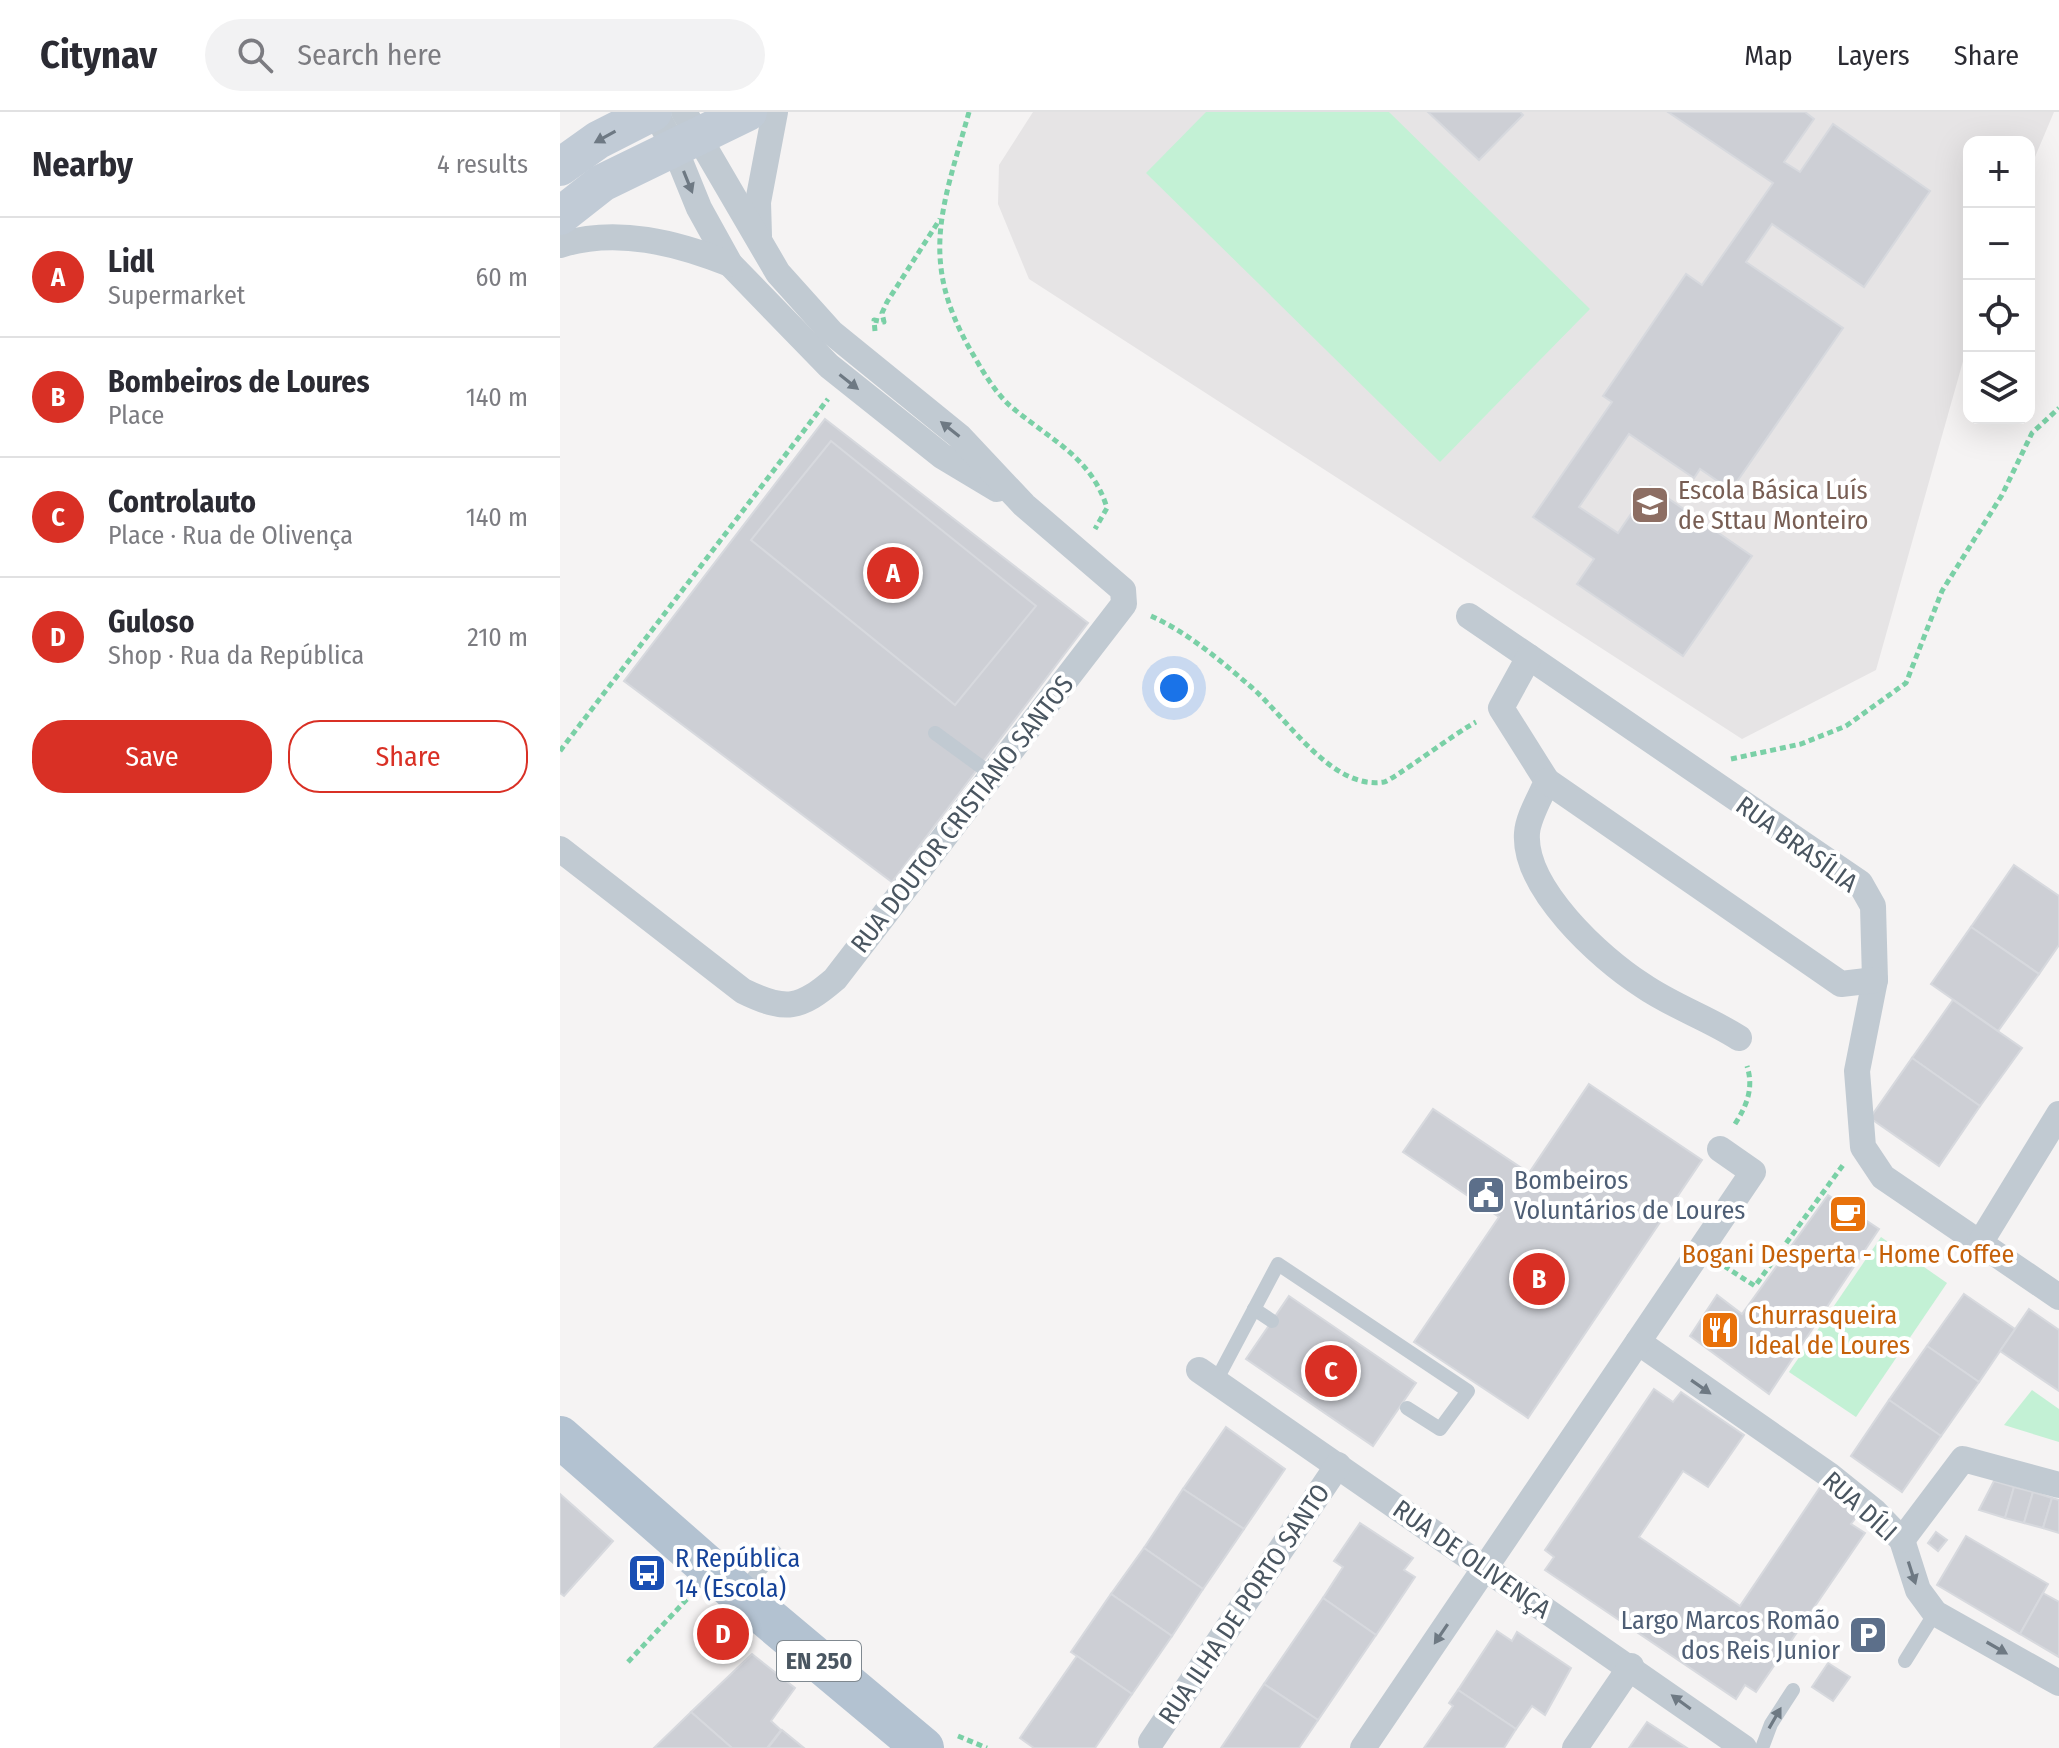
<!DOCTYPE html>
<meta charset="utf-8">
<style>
:root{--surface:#fff;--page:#f2f2f3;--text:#2b2b33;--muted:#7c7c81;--line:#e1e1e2;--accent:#d93025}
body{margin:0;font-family:"Fira Sans Condensed",sans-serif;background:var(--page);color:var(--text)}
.controls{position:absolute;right:24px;top:24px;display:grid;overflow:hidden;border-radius:16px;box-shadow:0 8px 32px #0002}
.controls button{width:72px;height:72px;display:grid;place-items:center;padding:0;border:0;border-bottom:2px solid var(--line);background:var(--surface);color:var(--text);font:40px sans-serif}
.you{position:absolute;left:614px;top:576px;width:28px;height:28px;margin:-20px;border:6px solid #fff;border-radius:50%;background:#1a73e8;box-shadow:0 0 0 12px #1a73e833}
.badge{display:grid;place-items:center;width:52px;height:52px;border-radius:50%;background:var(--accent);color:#fff;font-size:26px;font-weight:700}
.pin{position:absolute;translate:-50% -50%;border:4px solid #fff;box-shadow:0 2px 8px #0006}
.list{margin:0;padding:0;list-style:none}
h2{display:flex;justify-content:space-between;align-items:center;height:104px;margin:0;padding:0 32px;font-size:34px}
h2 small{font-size:26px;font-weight:400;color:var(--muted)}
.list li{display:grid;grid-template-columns:52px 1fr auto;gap:24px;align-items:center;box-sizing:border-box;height:120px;padding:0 32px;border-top:2px solid var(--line)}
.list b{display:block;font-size:30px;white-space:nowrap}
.list p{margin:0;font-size:26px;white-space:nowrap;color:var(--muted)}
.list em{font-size:26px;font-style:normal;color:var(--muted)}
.actions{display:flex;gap:16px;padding:24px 32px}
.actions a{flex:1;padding:18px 0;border:2px solid var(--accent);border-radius:32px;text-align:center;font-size:28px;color:var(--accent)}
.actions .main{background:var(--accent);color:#fff}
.icon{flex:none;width:44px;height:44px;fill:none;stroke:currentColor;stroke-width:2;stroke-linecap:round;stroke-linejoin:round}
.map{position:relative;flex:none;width:1499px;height:1636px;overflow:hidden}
header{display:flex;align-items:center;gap:48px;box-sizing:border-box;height:112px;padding:0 40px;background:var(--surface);border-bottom:2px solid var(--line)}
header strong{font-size:38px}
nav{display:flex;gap:44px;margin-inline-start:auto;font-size:28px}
.search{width:560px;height:72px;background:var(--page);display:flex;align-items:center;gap:20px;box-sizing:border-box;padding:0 28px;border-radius:44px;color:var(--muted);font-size:30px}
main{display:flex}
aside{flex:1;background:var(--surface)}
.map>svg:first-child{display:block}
</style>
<header>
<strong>Citynav</strong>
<div class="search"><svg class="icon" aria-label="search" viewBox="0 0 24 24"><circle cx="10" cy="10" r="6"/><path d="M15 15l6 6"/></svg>Search here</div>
<nav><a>Map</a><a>Layers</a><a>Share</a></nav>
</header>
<main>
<aside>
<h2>Nearby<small>4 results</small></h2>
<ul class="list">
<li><span class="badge">A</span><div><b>Lidl</b><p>Supermarket</p></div><em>60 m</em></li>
<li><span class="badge">B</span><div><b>Bombeiros de Loures</b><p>Place</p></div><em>140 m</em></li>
<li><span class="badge">C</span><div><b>Controlauto</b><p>Place · Rua de Olivença</p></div><em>140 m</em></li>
<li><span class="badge">D</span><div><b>Guloso</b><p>Shop · Rua da República</p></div><em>210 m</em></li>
</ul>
<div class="actions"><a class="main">Save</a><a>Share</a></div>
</aside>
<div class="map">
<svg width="1499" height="1636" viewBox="0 0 1499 1636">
<rect width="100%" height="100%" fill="#f5f3f3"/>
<path fill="#e6e4e5" d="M473 0H1494L1469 59V30H1409V228L1316 558 1182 627 469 167 438 92 439 53Z"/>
<g fill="#c3f1d5">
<path d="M646 0H829L1030 197 880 350 586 61Z"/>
<path d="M1321 1125 1387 1171 1296 1305 1229 1260Z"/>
<path d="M1472 1278 1499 1297V1330L1444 1313Z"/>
</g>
<g fill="#cdcfd5" stroke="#d7d9de" stroke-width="2">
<path d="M868 0H960L963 3 919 48Z"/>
<path d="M1108 0H1245L1254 7 1224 50 1240 60 1273 12 1370 79 1304 175 1212 112 1186 150 1283 216 1171 378 1140 357 1134 366 1069 322 1019 395 1058 421 1090 374 1192 444 1123 544 1017 472 1034 447 973 405 1052 290 1043 284 1126 162 1142 173 1213 71Z"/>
<path d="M265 307 528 511 332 770 64 569Z"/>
<path d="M271 329 476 494 395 593 191 428Z"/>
<path d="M1454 753 1499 784V833L1479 862 1411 815Z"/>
<path d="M1411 815 1479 862 1438 919 1371 872Z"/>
<path d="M1393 888 1462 936 1420 994 1352 946Z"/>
<path d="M1352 946 1420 994 1379 1054 1310 1006Z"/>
<path d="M1029 972 1142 1048 968 1306 854 1230 939 1105 843 1040 873 997 969 1061Z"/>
<path d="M1268 1083 1319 1117 1209 1282 1130 1224 1157 1183 1182 1202Z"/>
<path d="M1404 1182 1455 1217 1419 1270 1367 1234Z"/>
<path d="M729 1184 856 1271 813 1334 686 1247Z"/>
<path d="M1469 1197 1499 1218V1279L1440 1239Z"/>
<path d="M1367 1234 1419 1270 1381 1324 1329 1288Z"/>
<path d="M1094 1277 1113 1290 1121 1280 1184 1323 1148 1375 1123 1359 1079 1425 1180 1494 1261 1374 1300 1400 1291 1412 1305 1421 1196 1580 1185 1573 1176 1587 985 1458 994 1445 985 1438Z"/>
<path d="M1329 1288 1381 1324 1342 1380 1291 1344Z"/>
<path d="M666 1315 725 1357 684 1417 623 1377Z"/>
<path d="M1434 1369 1454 1375 1445 1406 1419 1398Z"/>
<path d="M1454 1375 1473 1380 1464 1411 1445 1406Z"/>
<path d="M623 1377 684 1417 643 1477 584 1436Z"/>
<path d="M1473 1380 1492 1386 1483 1416 1464 1411Z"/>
<path d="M0 1382 53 1429 4 1484 0 1481Z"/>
<path d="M1492 1386 1499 1388V1421L1483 1416Z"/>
<path d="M800 1411 853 1446 844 1458 855 1465 816 1523 763 1486 783 1455 774 1449Z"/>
<path d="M1376 1420 1387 1428 1378 1439 1368 1431Z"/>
<path d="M1406 1424 1488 1472 1460 1522 1377 1473Z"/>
<path d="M584 1436 643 1477 612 1524 551 1482Z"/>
<path d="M1483 1481 1499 1490V1545L1460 1522Z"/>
<path d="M551 1482 612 1524 572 1582 511 1540Z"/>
<path d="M763 1486 816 1523 758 1608 704 1572Z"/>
<path d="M163 1512 174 1521 165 1532 153 1524Z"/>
<path d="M937 1519 952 1529 957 1520 1011 1556 985 1603 972 1594 956 1617 898 1578Z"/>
<path d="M192 1542 235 1576 211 1609 221 1618 207 1636H172L131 1600Z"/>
<path d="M517 1544 572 1582 535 1636H474L460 1626Z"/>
<path d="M1268 1551 1290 1565 1273 1589 1252 1575Z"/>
<path d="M704 1572 758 1608 739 1636H661Z"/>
<path d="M898 1578 956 1617 944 1636H864L893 1594 889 1591Z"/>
<path d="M131 1600 172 1636H94Z"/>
<path d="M1087 1610 1127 1636H1069Z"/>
<path d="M222 1618 244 1636H208Z"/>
</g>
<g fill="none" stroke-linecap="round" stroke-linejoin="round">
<g stroke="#7ad0a6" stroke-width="5" stroke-dasharray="6 4" stroke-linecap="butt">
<path d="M409 0C383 94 358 147 411 239 422 258 436 283 454 297 491 328 532 346 547 396L535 417"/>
<path d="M315 219 314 208 324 210 322 201 327 190 380 107"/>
<path d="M591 504C627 520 661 549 690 574 725 603 771 679 824 670 833 668 898 619 916 610"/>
<path d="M0 639 268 287"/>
<path d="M1171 647 1241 632 1286 614 1346 571 1382 479 1442 383 1472 321 1499 296"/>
<path d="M1175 1012C1187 993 1194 976 1187 954"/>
<path d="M1164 1154 1195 1174 1283 1053"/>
<path d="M68 1550 128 1486"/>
<path d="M398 1624 427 1636"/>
</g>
<g stroke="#c1cad2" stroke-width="14">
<path d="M375 621 431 662"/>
<path d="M694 1197 712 1209"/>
<path d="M656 1269 718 1152 908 1279 880 1317 847 1296"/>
<path d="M182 1479 215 1440"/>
<path d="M1345 1549 1375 1501"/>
<path d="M1202 1636 1211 1612 1233 1578"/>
</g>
<g stroke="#c1cad2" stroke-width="26">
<path d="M95 0 115 37 139 96 170 152 269 254 382 344 437 377"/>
<path d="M199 124 198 90 215 0"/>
<path d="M0 133C57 115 117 131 170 152"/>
<path d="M909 504 1300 771 1313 794 1315 868 1297 959 1303 1035 1323 1065 1499 1185"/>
<path d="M969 545 941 596 987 669C981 684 968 705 967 721 963 776 1040 846 1082 873 1112 894 1148 906 1179 926"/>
<path d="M987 669 1281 872 1315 868"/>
<path d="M0 737 183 879C226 900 240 897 275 867L564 492 563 478 464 393 399 324 271 220 218 161 124 0"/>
<path d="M1420 1131 1499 1002"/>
<path d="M1078 1230 1269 1363 1315 1400 1342 1428 1358 1478 1375 1501 1499 1571"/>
<path d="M639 1258 1184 1636"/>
<path d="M1342 1428 1403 1347 1499 1373"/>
<path d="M591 1630 778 1353"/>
<path d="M803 1636 1193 1060 1160 1037"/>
<path d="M1015 1636 1071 1554"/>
</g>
<g stroke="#c1cbd6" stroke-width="38">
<path d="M0 55 38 28 93 0"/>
<path d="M0 104 42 71 188 0"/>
</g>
<path stroke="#b3c2d1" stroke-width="42" d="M0 1325 179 1482 363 1636"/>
</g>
<defs><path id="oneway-solid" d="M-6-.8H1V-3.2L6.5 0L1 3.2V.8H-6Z" transform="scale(2)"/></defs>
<use fill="#6e7984" href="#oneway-solid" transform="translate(45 25) rotate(151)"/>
<g fill="#6e7983">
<use href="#oneway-solid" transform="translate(128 70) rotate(68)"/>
<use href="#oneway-solid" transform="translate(289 270) rotate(38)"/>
<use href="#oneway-solid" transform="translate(390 317) rotate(-142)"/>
<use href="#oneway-solid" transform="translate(1141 1275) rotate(35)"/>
<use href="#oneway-solid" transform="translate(1352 1461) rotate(72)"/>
<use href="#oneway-solid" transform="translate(881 1522) rotate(124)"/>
<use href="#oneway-solid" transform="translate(1437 1536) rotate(30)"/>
<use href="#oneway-solid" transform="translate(1121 1590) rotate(-144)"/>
<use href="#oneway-solid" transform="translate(1215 1606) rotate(-60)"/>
</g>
<defs>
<symbol id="school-square" viewBox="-11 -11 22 22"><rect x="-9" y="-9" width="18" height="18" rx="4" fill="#8d6e63" stroke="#fff"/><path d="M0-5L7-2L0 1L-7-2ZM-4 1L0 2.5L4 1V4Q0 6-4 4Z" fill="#fff"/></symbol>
<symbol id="civic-square" viewBox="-11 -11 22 22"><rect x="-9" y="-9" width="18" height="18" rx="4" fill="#5c6f8a" stroke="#fff"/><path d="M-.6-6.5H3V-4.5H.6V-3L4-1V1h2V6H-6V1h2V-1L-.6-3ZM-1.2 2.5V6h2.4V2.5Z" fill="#fff"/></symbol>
<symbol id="cafe-square" viewBox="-11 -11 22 22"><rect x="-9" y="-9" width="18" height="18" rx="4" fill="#e8710a" stroke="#fff"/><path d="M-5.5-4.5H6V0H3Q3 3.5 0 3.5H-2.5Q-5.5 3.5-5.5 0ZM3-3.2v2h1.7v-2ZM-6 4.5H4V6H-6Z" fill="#fff"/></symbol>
<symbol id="restaurant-square" viewBox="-11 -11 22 22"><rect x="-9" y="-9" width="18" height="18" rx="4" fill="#e8710a" stroke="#fff"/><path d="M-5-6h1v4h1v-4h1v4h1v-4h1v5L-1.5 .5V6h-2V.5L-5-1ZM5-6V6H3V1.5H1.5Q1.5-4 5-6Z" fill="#fff"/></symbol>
<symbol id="bus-square" viewBox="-11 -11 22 22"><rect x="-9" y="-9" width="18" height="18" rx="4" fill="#1a4fb4" stroke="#fff"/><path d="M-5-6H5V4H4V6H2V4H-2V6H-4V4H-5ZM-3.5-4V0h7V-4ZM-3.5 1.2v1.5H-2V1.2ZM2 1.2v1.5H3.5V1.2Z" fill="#fff"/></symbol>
<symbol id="parking-square" viewBox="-11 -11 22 22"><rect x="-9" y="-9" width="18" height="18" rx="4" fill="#5c6f8a" stroke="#fff"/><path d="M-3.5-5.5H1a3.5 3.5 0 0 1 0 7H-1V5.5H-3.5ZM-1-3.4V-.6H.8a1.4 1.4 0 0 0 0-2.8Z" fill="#fff"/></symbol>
</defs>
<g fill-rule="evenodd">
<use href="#school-square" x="1068" y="371" width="44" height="44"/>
<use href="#civic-square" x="904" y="1061" width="44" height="44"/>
<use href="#cafe-square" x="1266" y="1080" width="44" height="44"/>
<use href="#restaurant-square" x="1138" y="1196" width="44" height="44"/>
<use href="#bus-square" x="65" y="1439" width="44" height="44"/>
<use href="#parking-square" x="1286" y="1501" width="44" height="44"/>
</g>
<g text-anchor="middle" stroke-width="8" stroke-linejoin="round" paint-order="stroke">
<rect fill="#fff" stroke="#808990" stroke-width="2" x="217" y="1529" width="84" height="40" rx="6"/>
<g font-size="24" font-weight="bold" fill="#4a5661">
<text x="259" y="1557">EN 250</text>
</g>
<g font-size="26" fill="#785e54" stroke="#fff" text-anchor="start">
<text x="1118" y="387">Escola Básica Luís<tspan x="1118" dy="30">de Sttau Monteiro</tspan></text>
</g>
<g font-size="26" fill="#4a5661" stroke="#fff">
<text transform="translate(402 702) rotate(-52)" y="9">RUA DOUTOR CRISTIANO SANTOS</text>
<text transform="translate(1237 732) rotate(36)" y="9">RUA BRASÍLIA</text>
<text transform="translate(1300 1394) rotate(42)" y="9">RUA DÍLI</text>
<text transform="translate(912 1447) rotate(35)" y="9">RUA DE OLIVENÇA</text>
<text transform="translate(684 1492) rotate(-56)" y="9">RUA ILHA DE PORTO SANTO</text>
</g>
<g font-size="26" fill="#4e5e75" stroke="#fff" text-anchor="start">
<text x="954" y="1077">Bombeiros<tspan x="954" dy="30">Voluntários de Loures</tspan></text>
<text x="1280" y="1517" text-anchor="end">Largo Marcos Romão<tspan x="1280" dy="30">dos Reis Junior</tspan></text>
</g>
<g font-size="26" fill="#c56008" stroke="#fff">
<text x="1288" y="1151">Bogani Desperta - Home Coffee</text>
<text x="1188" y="1212" text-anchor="start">Churrasqueira<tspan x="1188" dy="30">Ideal de Loures</tspan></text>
</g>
<g font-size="26" fill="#164399" stroke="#fff" text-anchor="start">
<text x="115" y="1455">R República<tspan x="115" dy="30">14 (Escola)</tspan></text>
</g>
</g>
</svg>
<div class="controls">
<button>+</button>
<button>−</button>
<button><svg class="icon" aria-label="locate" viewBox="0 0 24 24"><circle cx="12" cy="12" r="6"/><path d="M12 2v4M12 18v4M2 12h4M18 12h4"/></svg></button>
<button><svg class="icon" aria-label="layers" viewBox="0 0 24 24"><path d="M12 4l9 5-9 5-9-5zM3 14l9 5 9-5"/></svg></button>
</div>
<div class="you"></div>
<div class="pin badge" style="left:333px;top:461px">A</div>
<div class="pin badge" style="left:979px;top:1167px">B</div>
<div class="pin badge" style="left:771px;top:1259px">C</div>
<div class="pin badge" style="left:163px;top:1522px">D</div>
</div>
</main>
